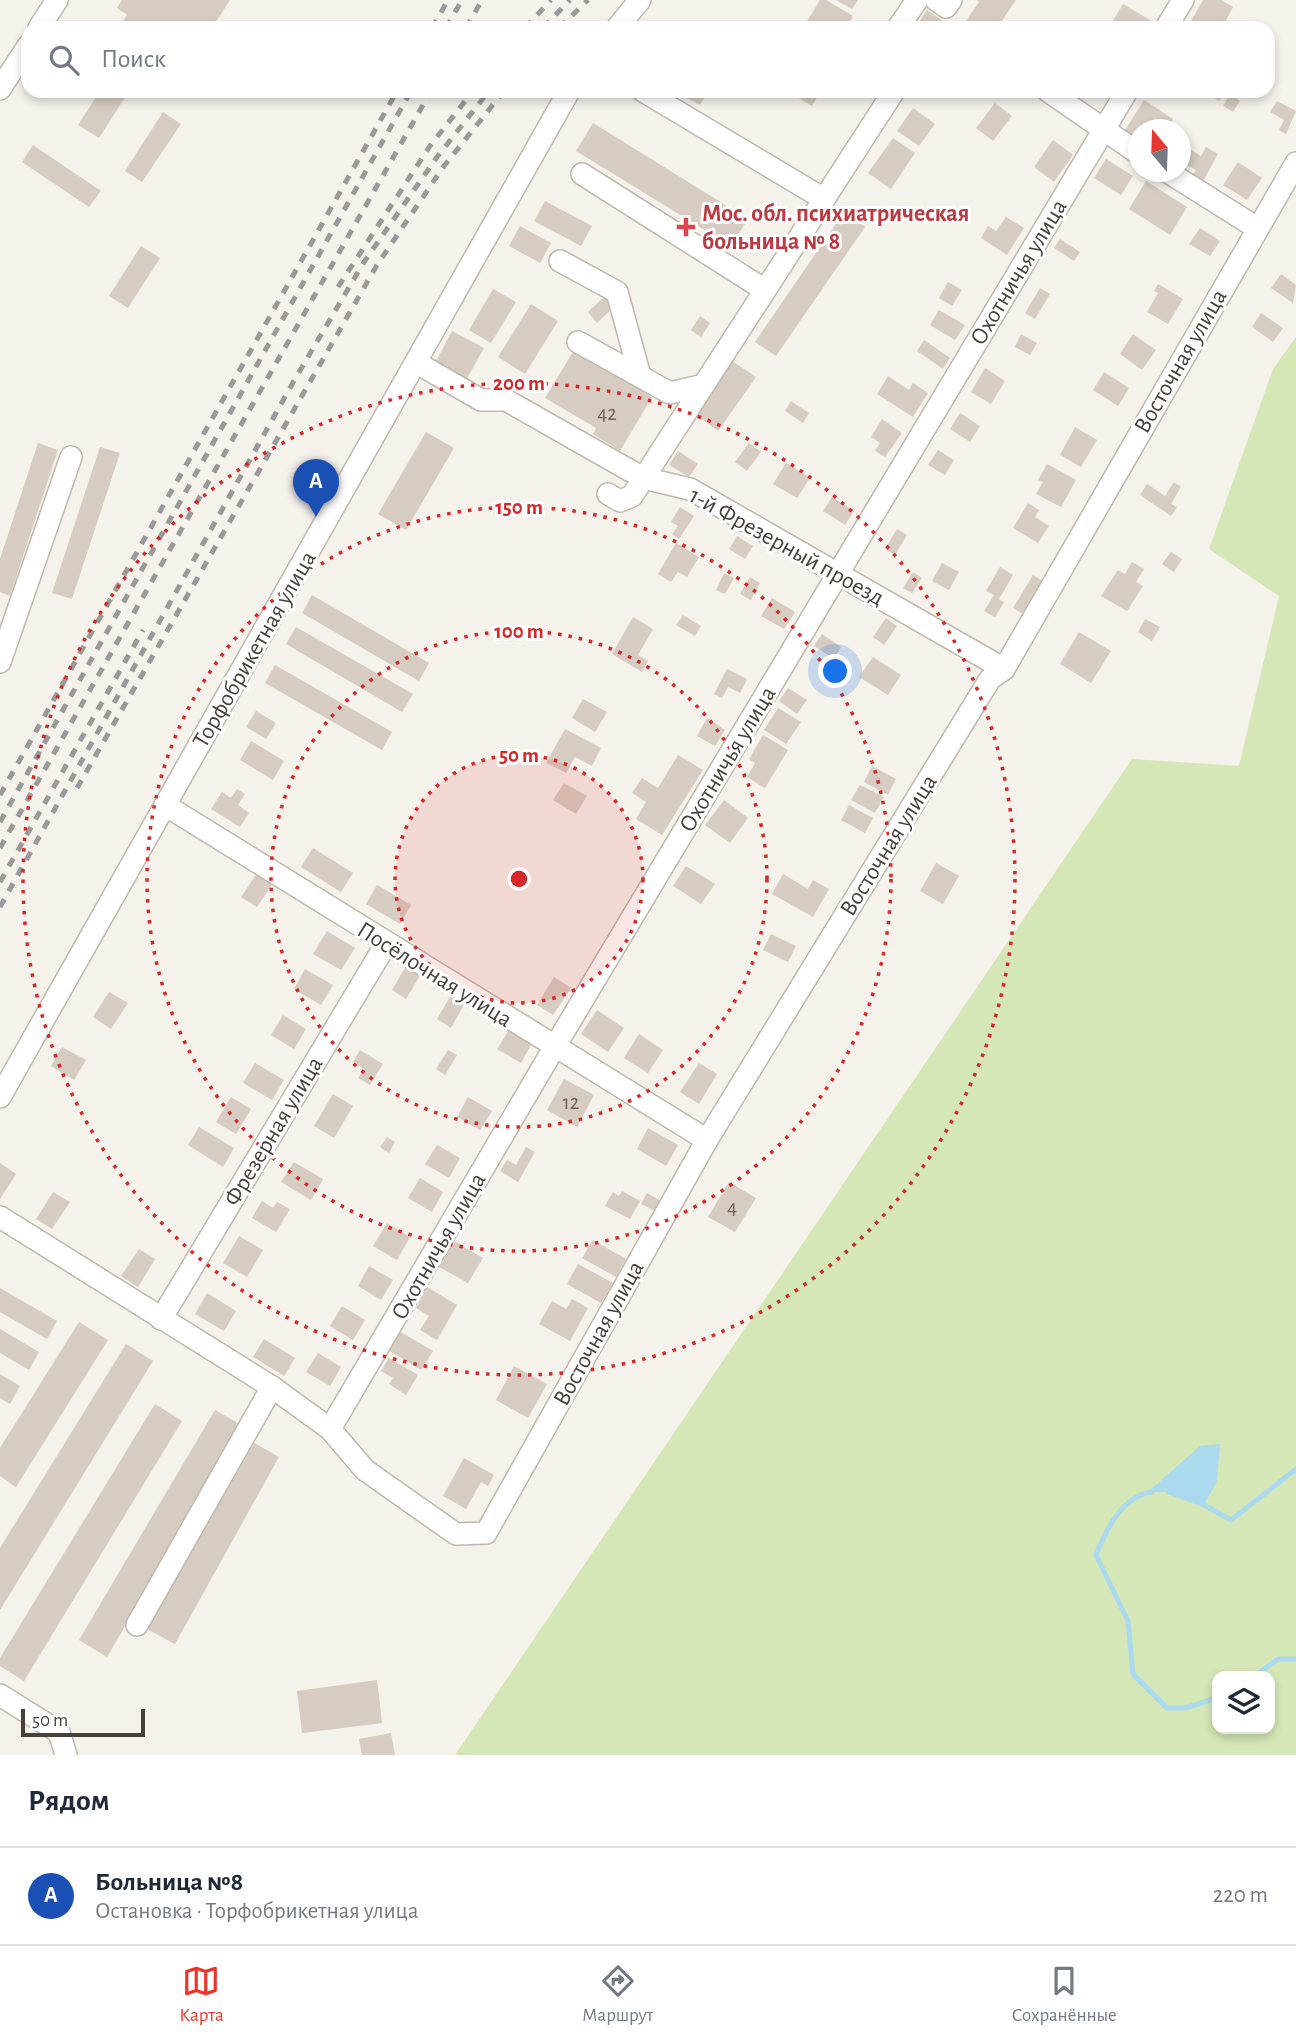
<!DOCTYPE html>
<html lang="ru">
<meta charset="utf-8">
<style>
:root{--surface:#fff;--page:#f6f6f7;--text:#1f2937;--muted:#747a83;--line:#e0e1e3;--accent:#f03327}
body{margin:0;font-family:"Alegreya Sans",sans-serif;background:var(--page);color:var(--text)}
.controls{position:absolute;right:21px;bottom:21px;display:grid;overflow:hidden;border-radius:14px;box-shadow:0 4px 10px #0003}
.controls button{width:63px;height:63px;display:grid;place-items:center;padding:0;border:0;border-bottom:2px solid var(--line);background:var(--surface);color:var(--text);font:35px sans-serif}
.compass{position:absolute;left:1128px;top:119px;width:63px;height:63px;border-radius:50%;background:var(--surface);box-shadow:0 4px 10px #0003;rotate:341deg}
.scale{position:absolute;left:21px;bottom:18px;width:124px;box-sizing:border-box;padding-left:7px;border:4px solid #494139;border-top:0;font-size:19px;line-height:24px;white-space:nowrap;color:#494139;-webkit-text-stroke:5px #fff;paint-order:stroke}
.you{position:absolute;left:836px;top:672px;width:24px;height:24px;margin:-18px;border:5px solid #fff;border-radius:50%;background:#1a73e8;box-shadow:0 0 0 10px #1a73e833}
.badge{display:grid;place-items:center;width:46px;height:46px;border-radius:50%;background:var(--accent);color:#fff;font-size:23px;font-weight:700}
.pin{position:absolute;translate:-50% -58px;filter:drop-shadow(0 2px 4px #0008)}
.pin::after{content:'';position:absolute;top:37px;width:24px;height:21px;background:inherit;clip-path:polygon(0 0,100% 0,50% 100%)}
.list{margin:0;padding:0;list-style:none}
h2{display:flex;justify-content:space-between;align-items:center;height:91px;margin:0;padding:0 28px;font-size:30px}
h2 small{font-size:23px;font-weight:400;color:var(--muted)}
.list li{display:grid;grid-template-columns:46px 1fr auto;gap:21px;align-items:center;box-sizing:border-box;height:98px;padding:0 28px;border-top:2px solid var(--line)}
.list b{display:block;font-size:26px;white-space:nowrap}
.list p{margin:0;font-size:23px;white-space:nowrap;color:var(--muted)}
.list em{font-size:23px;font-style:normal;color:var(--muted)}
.icon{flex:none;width:38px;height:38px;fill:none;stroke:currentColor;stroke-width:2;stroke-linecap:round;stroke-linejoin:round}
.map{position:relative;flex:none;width:1296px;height:1755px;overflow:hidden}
.search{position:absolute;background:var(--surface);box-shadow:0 4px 10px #0003;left:21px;right:21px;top:21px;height:77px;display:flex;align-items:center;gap:18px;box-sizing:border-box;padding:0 24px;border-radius:21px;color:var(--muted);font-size:26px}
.sheet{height:189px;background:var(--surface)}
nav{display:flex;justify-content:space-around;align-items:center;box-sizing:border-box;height:98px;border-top:2px solid var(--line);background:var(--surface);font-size:19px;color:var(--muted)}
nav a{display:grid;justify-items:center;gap:4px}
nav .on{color:var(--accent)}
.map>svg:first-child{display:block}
</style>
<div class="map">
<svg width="1296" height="1755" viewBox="0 0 1296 1755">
<rect width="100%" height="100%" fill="#f5f1eb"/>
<path fill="#d5e7b6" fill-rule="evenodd" d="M1296 337V1755H455L1132 759 1239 766 1279 596 1209 549 1273 369ZM1217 1676H1270V1729H1217Z"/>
<path fill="#abd9ee" d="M1220 1444 1217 1481 1204 1505 1174 1492H1148L1200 1446Z"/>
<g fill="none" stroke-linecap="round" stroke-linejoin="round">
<g stroke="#abd9ee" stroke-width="5">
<path d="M1152 1492C1122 1496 1106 1530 1096 1555L1128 1621 1133 1674 1167 1708H1185L1217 1698"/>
<path d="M1169 1492 1204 1505 1231 1520 1296 1469"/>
<path d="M1255 1676 1278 1659H1296"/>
</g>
</g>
<g fill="#d6ccc1">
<path d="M122 0H230L215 23 222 28H119L127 15 117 8Z"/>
<path d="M820 0H826L853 16 846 28H803Z"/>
<path d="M836 0H858L852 9Z"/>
<path d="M977 0H1016L997 28H961L979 2Z"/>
<path d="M1203 0H1221L1233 7 1222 28H1203L1191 21Z"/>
<path d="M1123 4 1150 20 1146 28H1124L1113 21Z"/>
<path d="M927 10 953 28H915Z"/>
<path d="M100 91H129L99 138 78 125Z"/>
<path d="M674 91H708L700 105Z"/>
<path d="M787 91H821L812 106Z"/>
<path d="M1212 91H1226L1219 101 1210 95Z"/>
<path d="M1230 94 1240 101 1233 112 1223 106Z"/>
<path d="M1144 100 1173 119 1167 130H1138V138L1125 130Z"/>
<path d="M1277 101 1296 111 1286 134 1279 130 1284 120 1270 112Z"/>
<path d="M995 103 1012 116 993 141 976 128Z"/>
<path d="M913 108 935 124 919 146 897 131Z"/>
<path d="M163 112 181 124 142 182 125 171Z"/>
<path d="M593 123 748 219 731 246 576 151Z"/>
<path d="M893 138 915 153 891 189 868 173Z"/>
<path d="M1053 140 1073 155 1054 182 1034 167Z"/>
<path d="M33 145 101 191 89 207 22 162Z"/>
<path d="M1206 147 1218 154 1202 183 1191 177 1196 170 1183 163 1191 150 1201 156Z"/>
<path d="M1106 159 1133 176 1121 195 1094 178Z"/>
<path d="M1238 162 1262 178 1247 200 1223 185Z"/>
<path d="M1146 181 1187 207 1170 235 1129 209Z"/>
<path d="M545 201 592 226 581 246 534 221Z"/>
<path d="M844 212 865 227 776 356 755 342Z"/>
<path d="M1006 217 1024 228 1007 255 981 238 988 226 996 231Z"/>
<path d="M520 226 551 243 540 263 509 246Z"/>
<path d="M1200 228 1220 241 1210 256 1189 244Z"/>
<path d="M1060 239 1080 252 1074 261 1054 248Z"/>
<path d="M141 246 160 258 128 308 109 296Z"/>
<path d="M1281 274 1296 285 1293 303 1271 288Z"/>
<path d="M948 282 962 290 952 306 939 298Z"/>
<path d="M1158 284 1183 299 1168 324 1147 312 1158 293 1154 291Z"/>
<path d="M1040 288 1050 294 1035 319 1025 313Z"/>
<path d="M493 289 516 302 491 343 469 330Z"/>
<path d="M605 296 615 306 597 323 588 312Z"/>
<path d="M531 304 558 321 525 374 498 357Z"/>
<path d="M939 310 965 325 955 340 930 325Z"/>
<path d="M1261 313 1283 328 1273 342 1252 327Z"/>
<path d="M700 316 710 323 701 337 691 330Z"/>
<path d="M452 331 484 348 466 380 435 363Z"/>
<path d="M1021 334 1037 343 1030 355 1015 347Z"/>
<path d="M1133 334 1156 350 1142 370 1120 354Z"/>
<path d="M924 340 950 358 943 369 917 351Z"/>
<path d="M574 350 652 397 620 451 593 434 596 428 545 398Z"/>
<path d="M729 359 756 377 718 431 692 412Z"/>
<path d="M985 368 1005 381 991 404 971 392Z"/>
<path d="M1104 372 1129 388 1118 406 1093 390Z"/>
<path d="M888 376 909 390 913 383 928 393 913 417 877 394Z"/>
<path d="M791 401 809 413 803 423 785 411Z"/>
<path d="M960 413 980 426 970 442 950 429Z"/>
<path d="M882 419 902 433 885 457 875 451 880 443 871 437Z"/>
<path d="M1075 427 1097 440 1081 467 1060 455Z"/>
<path d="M426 432 454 448 406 530 378 514Z"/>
<path d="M38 443 58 450 10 596 0 592V559Z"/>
<path d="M749 443 761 452 747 471 735 462Z"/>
<path d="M100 447 120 453 72 599 52 593Z"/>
<path d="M938 450 954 460 945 475 928 465Z"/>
<path d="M678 451 698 464 689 477 669 465Z"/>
<path d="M786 463 810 478 797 498 773 484Z"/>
<path d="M1047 464 1076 480 1061 507 1036 494 1043 482 1038 480Z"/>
<path d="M1174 482 1181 487 1171 504 1177 507 1171 516 1140 495 1147 484 1165 496Z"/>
<path d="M832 497 854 511 845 525 823 511Z"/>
<path d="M1028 503 1039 510 1035 517 1049 526 1038 543 1013 528Z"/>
<path d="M680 507 694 516 679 539 672 534 678 526 671 522Z"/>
<path d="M897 529 907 535 895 555 885 549Z"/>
<path d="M737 536 753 546 745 559 729 549Z"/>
<path d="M676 543 699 557 687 577 678 572 671 582 658 574Z"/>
<path d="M1171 552 1182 559 1174 572 1162 564Z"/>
<path d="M1132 562 1144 569 1136 582 1143 586 1127 611 1101 596 1118 570 1125 574Z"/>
<path d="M942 563 959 572 949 590 932 581Z"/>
<path d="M1000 567 1013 575 999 599 1004 602 995 617 984 611 994 595 986 591Z"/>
<path d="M913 572 922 578 912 593 903 588Z"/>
<path d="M724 573 734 578 725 594 716 590Z"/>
<path d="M1033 575 1043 581 1023 614 1013 608Z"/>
<path d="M750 577 760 583 751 600 740 594Z"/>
<path d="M312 595 429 663 419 681 302 613Z"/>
<path d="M772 598 795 612 784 629 761 616Z"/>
<path d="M683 615 701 626 695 636 676 625Z"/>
<path d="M633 617 653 629 638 655 648 661 642 672 612 654Z"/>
<path d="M886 618 897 626 884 645 873 637Z"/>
<path d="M1145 619 1160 627 1152 641 1138 632Z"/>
<path d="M296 627 413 694 402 712 286 644Z"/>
<path d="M1079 632 1111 651 1091 683 1060 664Z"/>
<path d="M822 634 841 647 834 659 814 646Z"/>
<path d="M873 657 901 675 888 695 859 677Z"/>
<path d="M275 665 392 732 382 750 265 683Z"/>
<path d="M727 669 747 679 740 693 728 687 722 698 714 694Z"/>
<path d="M788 688 807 700 797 714 779 701Z"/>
<path d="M583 699 607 712 595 732 572 718Z"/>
<path d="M778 708 801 722 786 744 764 730Z"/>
<path d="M256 711 276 723 266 739 246 727Z"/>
<path d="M707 718 725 730 715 746 697 736Z"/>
<path d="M565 729 601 748 592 766 575 757 566 773 546 763Z"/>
<path d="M763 735 788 750 765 788 747 777 755 763 749 759Z"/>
<path d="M251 741 284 761 273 780 240 760Z"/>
<path d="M678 755 703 770 662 835 636 819 646 802 632 793 642 778 658 788Z"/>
<path d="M872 766 896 779 888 795 864 782Z"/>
<path d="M564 783 587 796 576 814 553 800Z"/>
<path d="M860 785 884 797 875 813 851 800Z"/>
<path d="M237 789 245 794 238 805 249 813 240 827 211 809 222 792 231 798Z"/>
<path d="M724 800 748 818 730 843 705 825Z"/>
<path d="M849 805 873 818 865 833 841 820Z"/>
<path d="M313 848 353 873 341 892 301 867Z"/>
<path d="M936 863 959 876 943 904 920 891Z"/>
<path d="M686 866 715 884 701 904 673 886Z"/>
<path d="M259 870 275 880 257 907 241 897Z"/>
<path d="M783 874 808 889 813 880 829 889 813 917 772 894Z"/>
<path d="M377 885 411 905 400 924 366 904Z"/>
<path d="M327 931 355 948 341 970 313 954Z"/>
<path d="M771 934 796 946 788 962 763 950Z"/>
<path d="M406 966 421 974 406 999 392 990Z"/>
<path d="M305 969 333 985 321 1005 294 989Z"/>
<path d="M554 977 571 988 553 1015 537 1005Z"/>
<path d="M109 992 128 1003 111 1029 93 1017Z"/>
<path d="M451 995 465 1003 451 1028 437 1019Z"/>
<path d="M597 1010 624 1028 608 1052 581 1034Z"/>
<path d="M283 1015 306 1029 294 1049 271 1035Z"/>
<path d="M509 1030 532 1043 521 1063 497 1049Z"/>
<path d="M639 1034 663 1050 648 1073 624 1058Z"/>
<path d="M62 1047 86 1060 74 1080 51 1066Z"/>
<path d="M360 1050 383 1064 370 1085 358 1078 364 1069 353 1062Z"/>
<path d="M448 1050 457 1055 445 1075 436 1069Z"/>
<path d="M255 1063 284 1080 272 1100 243 1083Z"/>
<path d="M699 1063 717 1074 699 1104 680 1092Z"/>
<path d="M564 1079 594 1095 577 1127 547 1110Z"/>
<path d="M333 1094 353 1106 334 1138 314 1126Z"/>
<path d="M231 1097 251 1109 236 1134 216 1122Z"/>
<path d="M468 1097 492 1111 480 1130 457 1117Z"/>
<path d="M199 1127 234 1148 223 1167 188 1145Z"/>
<path d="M648 1128 678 1145 666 1166 637 1149Z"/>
<path d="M387 1137 395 1142 389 1153 380 1147Z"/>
<path d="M437 1145 460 1158 449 1178 425 1164Z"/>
<path d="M526 1147 535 1152 518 1182 500 1171 507 1160 516 1165Z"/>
<path d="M294 1162 323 1179 311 1200 281 1182Z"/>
<path d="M0 1163 16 1174 0 1199Z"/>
<path d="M420 1178 443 1192 432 1212 408 1198Z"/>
<path d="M729 1182 756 1198 735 1232 708 1217Z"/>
<path d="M622 1191 640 1201 630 1219 605 1206 613 1192 619 1196Z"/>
<path d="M53 1192 70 1202 52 1229 36 1219Z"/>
<path d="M647 1193 661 1201 655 1211 641 1204Z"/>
<path d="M262 1201 273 1208 277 1202 290 1209 276 1232 252 1218Z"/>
<path d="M387 1223 410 1237 397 1260 373 1246Z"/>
<path d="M239 1236 263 1250 247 1277 223 1263Z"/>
<path d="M593 1240 626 1259 616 1277 582 1258Z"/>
<path d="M454 1241 483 1258 468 1283 439 1267Z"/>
<path d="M139 1249 155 1259 138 1287 121 1276Z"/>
<path d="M578 1264 613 1283 601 1303 567 1284Z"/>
<path d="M369 1266 393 1280 381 1300 358 1286Z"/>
<path d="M427 1287 457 1305 437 1340 420 1330 429 1316 416 1308Z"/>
<path d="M0 1288 57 1321 47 1339 0 1312Z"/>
<path d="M207 1293 236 1311 224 1331 195 1314Z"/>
<path d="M572 1299 588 1308 570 1341 539 1324 552 1301 566 1309Z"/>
<path d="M342 1306 365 1320 353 1340 330 1326Z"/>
<path d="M79 1322 108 1340 16 1487 0 1476V1448Z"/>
<path d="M0 1329 39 1352 29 1370 0 1353Z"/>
<path d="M399 1331 433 1351 421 1370 388 1350Z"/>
<path d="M264 1339 295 1358 284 1376 253 1357Z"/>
<path d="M126 1344 153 1361 0 1610V1548Z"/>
<path d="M318 1353 341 1367 330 1386 306 1372Z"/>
<path d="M389 1358 418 1375 406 1395 389 1384 393 1378 381 1371Z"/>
<path d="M514 1366 547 1384 528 1418 496 1400Z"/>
<path d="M0 1374 20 1386 10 1404 0 1398Z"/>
<path d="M155 1404 182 1421 24 1681 0 1666V1658Z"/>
<path d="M215 1410 243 1426 107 1657 79 1640Z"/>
<path d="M251 1441 279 1457 175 1644 147 1629Z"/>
<path d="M464 1458 494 1475 488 1486 481 1482 466 1509 443 1496Z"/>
<path d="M377 1680 382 1723 302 1733 297 1691Z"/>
<path d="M391 1733 395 1755H362L359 1739Z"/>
</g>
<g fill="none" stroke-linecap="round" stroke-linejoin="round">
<defs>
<g id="minor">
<path d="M936 0 946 7 951 0"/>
<path d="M39 28 57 0"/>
<path d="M617 28 640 0"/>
<path d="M898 28 917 0"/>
<path d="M1166 28 1183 0"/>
<path d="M0 89 28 46"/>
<path d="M643 91 824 199"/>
<path d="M1048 91 1138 153"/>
<path d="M1168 172 1257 228"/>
<path d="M582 174 765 290"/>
<path d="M560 261 617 292 640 376"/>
<path d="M578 342 670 393 704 385"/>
<path d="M417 363 481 400H506L643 478 690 489 1004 669"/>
<path d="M608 494 620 501 632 496 894 91"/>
<path d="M0 662 71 457"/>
<path d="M165 805 707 1140"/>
<path d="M0 1097 569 91"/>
<path d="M0 1217 272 1387 330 1429 365 1470 456 1534 486 1533 707 1140 990 679 1004 669 1296 163"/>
<path d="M161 1319 386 944"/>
<path d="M330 1429 554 1048 1127 91"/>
<path d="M137 1625 272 1387"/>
<path d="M0 1695 59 1732 66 1755"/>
</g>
</defs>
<use href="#minor" stroke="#c0b8ae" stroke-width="24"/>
<use href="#minor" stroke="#fff" stroke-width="21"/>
<g stroke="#999" stroke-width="5" stroke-dasharray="9 9" stroke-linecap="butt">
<path d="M432 28 448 0"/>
<path d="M446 28 462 0"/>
<path d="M466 28 482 0"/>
<path d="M525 28 551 0"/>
<path d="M543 28 570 0"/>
<path d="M559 28 588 0"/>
<path d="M338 287 430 146 473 91"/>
<path d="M77 788 377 265 444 166 504 91"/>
<path d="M0 795 397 91"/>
<path d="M0 822 411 91"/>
<path d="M0 848 431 91"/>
<path d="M0 882 143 630"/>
<path d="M0 907 295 379 364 262 437 157 489 91"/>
</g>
</g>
<circle cx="519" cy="879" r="124" fill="#d62828" fill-opacity=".12"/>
<g fill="none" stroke="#d62828" stroke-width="3.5" stroke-dasharray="3.5 7">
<circle cx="519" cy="879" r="124"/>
<circle cx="519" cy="879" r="248"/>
<circle cx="519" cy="879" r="372"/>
<circle cx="519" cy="879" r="496"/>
</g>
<path fill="#e0444e" stroke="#fff" stroke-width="2.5" d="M682.5 216.5h7v7h7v7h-7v7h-7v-7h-7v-7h7z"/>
<g text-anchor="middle" stroke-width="6" stroke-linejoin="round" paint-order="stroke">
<g font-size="21" fill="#6c645b">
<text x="607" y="420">42</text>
<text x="571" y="1109">12</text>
<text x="732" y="1214">4</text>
</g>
<g font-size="24" font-weight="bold" fill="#be3a42" stroke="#fff" text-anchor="start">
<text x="702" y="221">Мос. обл. психиатрическая<tspan x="702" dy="28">больница № 8</tspan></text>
</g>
<g font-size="24" fill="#494139" stroke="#fff">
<text transform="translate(1018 272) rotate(-59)" y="8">Охотничья улица</text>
<text transform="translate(1180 361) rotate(-60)" y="8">Восточная улица</text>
<text transform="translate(787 546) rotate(29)" y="8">1-й Фрезерный проезд</text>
<text transform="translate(254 649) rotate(-60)" y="8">Торфобрикетная улица</text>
<text transform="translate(727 759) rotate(-59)" y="8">Охотничья улица</text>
<text transform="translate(888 845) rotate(-58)" y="8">Восточная улица</text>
<text transform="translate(435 974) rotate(32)" y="8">Посёлочная улица</text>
<text transform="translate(273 1131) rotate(-59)" y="8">Фрезерная улица</text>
<text transform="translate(438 1246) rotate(-60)" y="8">Охотничья улица</text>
<text transform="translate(598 1333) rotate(-61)" y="8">Восточная улица</text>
</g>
</g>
<circle cx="519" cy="879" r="10" fill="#d62828" stroke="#fff" stroke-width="3.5"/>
<g font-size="21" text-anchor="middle" font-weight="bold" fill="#d62828" stroke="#fff" stroke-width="6" stroke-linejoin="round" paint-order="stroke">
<text x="519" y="390">200 m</text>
<text x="519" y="514">150 m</text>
<text x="519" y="638">100 m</text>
<text x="519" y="762">50 m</text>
</g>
</svg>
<div class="controls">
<button><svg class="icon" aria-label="layers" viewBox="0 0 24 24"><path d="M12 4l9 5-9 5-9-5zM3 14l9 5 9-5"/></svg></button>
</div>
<svg class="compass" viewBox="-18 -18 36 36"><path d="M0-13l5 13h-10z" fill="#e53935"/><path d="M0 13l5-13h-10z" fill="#747a83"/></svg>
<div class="scale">50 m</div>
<div class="you"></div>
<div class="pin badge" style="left:316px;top:517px;background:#1a4fb4">A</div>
<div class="search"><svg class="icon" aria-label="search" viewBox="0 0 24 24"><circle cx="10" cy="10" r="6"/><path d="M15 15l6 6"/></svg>Поиск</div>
</div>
<section class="sheet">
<h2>Рядом<small></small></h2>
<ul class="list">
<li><span class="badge" style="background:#1a4fb4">A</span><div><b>Больница №8</b><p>Остановка · Торфобрикетная улица</p></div><em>220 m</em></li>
</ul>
</section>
<nav>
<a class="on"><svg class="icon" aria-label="map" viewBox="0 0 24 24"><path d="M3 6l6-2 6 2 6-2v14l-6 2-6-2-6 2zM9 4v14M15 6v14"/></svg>Карта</a>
<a><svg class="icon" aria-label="directions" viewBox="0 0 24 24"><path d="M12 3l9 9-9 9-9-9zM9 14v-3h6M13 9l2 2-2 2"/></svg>Маршрут</a>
<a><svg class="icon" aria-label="saved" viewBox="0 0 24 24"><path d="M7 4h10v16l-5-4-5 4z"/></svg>Сохранённые</a>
</nav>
